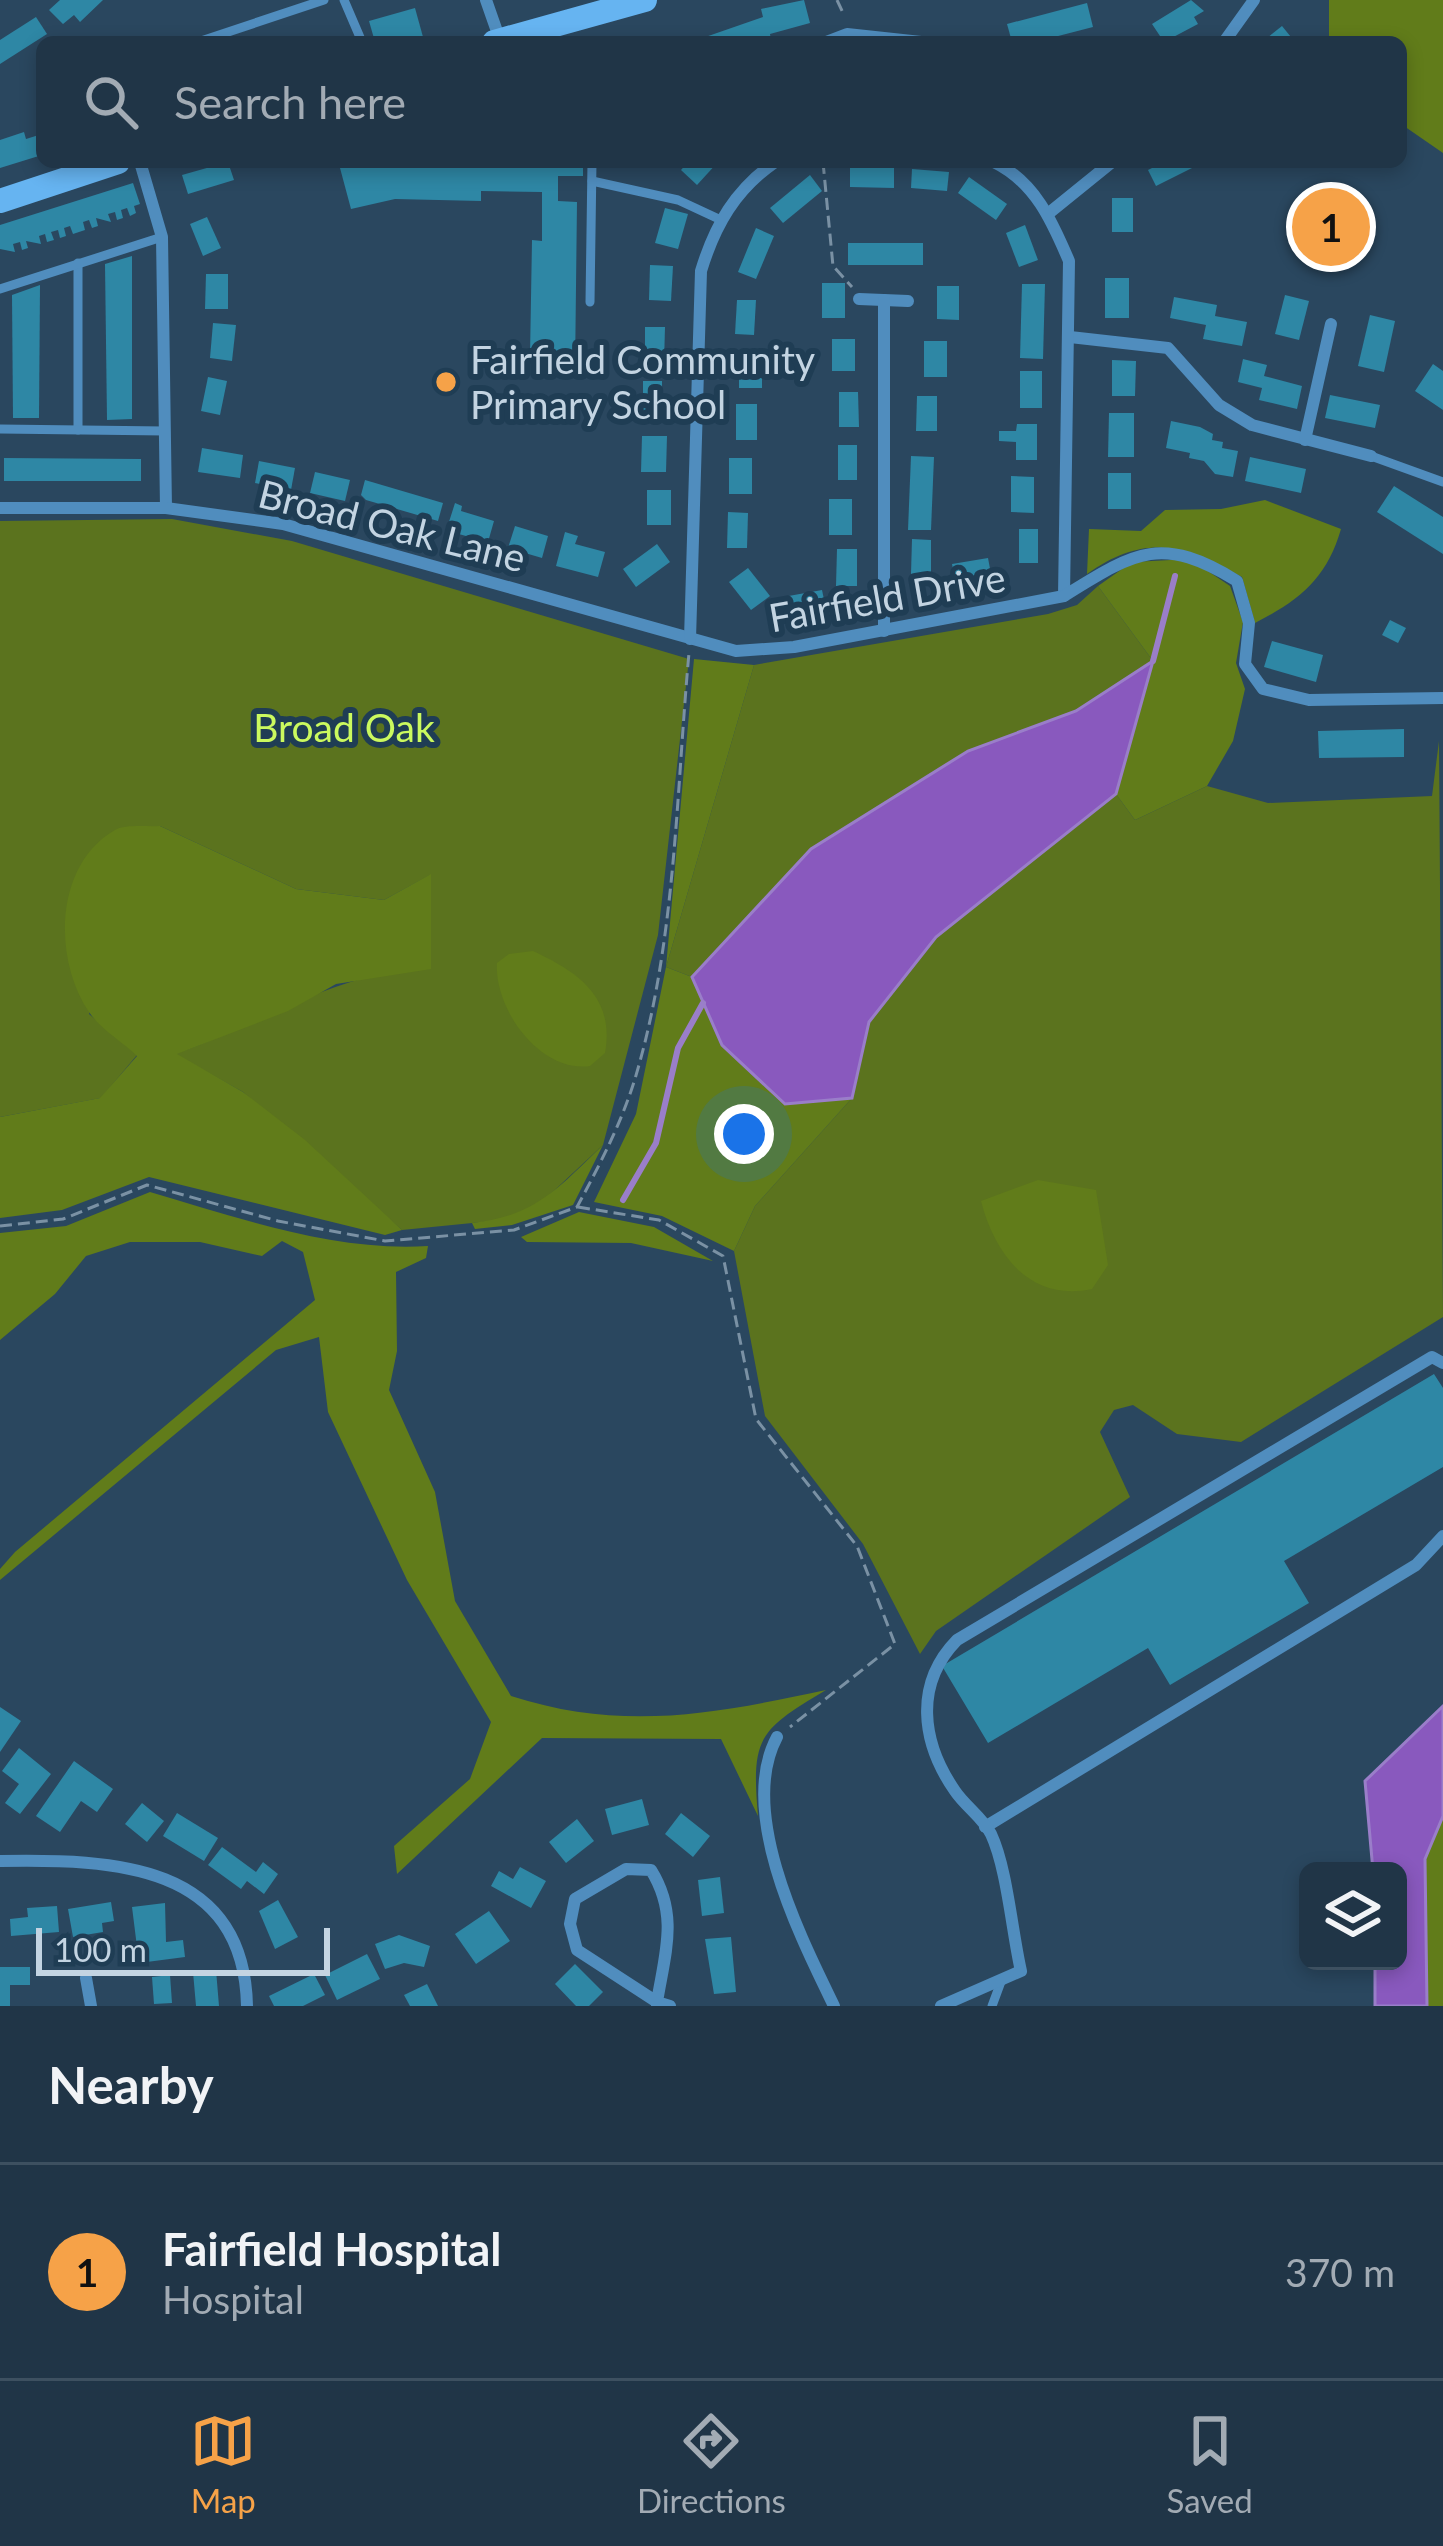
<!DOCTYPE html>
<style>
:root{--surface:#203547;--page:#2d4052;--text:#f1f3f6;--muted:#a2abb4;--line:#3d5060;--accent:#f6a248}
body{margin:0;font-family:Lato,sans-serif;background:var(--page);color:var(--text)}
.controls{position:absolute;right:36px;bottom:36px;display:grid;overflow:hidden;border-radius:18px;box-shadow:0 6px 18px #0003}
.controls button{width:108px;height:108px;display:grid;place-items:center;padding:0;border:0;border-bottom:3px solid var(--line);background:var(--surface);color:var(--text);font:60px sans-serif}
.scale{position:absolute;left:36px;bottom:30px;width:294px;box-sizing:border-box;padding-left:12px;border:6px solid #c3d4e2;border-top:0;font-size:33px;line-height:42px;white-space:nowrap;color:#c3d4e2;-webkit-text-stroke:9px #1f3d54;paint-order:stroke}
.you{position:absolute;left:744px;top:1134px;width:42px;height:42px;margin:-30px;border:9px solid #fff;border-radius:50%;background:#1a73e8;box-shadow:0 0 0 18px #1a73e833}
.badge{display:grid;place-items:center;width:78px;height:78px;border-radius:50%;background:var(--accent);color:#111;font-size:39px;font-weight:700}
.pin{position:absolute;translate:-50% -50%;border:6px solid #fff;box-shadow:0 3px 12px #0006}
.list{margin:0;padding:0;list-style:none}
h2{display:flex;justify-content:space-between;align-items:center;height:156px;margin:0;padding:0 48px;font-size:51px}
h2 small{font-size:39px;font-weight:400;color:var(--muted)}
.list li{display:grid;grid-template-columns:78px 1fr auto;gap:36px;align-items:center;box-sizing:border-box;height:216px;padding:0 48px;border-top:3px solid var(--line)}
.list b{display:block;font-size:45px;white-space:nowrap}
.list p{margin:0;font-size:39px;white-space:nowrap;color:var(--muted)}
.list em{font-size:39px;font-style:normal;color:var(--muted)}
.icon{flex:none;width:66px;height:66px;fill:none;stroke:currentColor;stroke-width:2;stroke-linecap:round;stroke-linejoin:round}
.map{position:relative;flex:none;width:1443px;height:2006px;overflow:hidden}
.search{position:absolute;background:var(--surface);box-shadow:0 6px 18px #0003;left:36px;right:36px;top:36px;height:132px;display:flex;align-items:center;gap:30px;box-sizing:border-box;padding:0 42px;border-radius:18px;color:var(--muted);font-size:45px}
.sheet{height:372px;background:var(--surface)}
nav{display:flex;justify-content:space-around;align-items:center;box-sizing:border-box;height:168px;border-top:3px solid var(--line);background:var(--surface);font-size:33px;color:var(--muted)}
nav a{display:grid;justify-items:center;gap:6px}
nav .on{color:var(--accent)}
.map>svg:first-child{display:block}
</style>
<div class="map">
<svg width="1443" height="2006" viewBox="0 0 1443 2006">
<rect width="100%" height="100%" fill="#2a475f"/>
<g fill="#5b731e">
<path d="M172 519 292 541 689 659 658 935 603 1145 544 1200 512 1219 402 1230 243 1092 175 1054C245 1030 310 989 381 974L430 875 384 900 296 889 160 826 89 1014 137 1055 101 1098 0 1117V521Z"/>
<path d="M1098 586 1153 661 1076 711 968 751 811 849 692 977 666 967 754 665 1048 614 1077 605Z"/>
<path d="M1439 741 1443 1317 1241 1442 1177 1434 1133 1405 1114 1410 1100 1432 1130 1497 936 1631 920 1654 863 1544 765 1416 734 1251 755 1206 852 1098 869 1022 936 937 1116 794 1135 820 1207 786 1268 803 1432 796Z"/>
</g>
<g fill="#617c1a">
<path d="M1329 0H1443V153L1401 124V42H1329Z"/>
<path d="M1265 500 1341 529C1327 578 1300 600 1255 623L1242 577C1183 544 1145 533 1087 574L1089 529 1141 531 1165 510 1221 509Z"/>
<path d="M1190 559 1230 586 1243 622 1236 663 1245 689 1233 741 1207 786 1135 820 1116 794 1153 661 1098 586 1132 562Z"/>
<path d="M694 659 754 665 666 967 692 977 722 1045 785 1103 852 1098 755 1206 734 1251 662 1216 594 1202 636 1114 666 967Z"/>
<path d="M160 826 296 889 384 900 431 874V969L336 984 288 1011 177 1054 243 1092 305 1140 402 1230 385 1235 149 1177 62 1210 0 1218V1117L100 1098 137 1056C123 1042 100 1029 89 1012 53 959 54 865 115 830 126 824 147 827 160 826Z"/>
<path d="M533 951C578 972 615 997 605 1053L590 1066C540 1073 494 1009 497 963L509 954Z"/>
<path d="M603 1145 573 1205 512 1225 475 1229 472 1223C536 1216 558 1188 603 1145Z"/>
<path d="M1038 1180 1096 1190 1108 1265 1092 1289C1030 1302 995 1255 981 1201Z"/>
<path d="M150 1192C239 1218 335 1252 428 1246L426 1258 396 1272 397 1351 389 1390 435 1492 455 1601 511 1696C623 1732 714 1714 826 1690 759 1730 751 1737 758 1816L721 1739 542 1738 397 1874 394 1846 470 1779 491 1722 407 1580 328 1412 319 1337 276 1350 0 1580V1569L15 1552 315 1300 303 1252 282 1241 262 1256 200 1242H130L86 1256 55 1294 0 1340V1233L66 1226Z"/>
<path d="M579 1212 654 1227 713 1261 631 1243 527 1242 521 1237Z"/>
<path d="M1443 1816V2006H1427L1425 1859Z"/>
</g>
<g fill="#8959be" stroke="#9a7ec9" stroke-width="3">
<path d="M1153 661 1116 794 936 937 869 1022 852 1098 785 1104 722 1045 692 977 811 849 968 751 1076 711Z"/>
<path d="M1443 1706V1816L1425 1859 1427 2006H1375V1961H1398V1871H1373L1365 1781Z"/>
</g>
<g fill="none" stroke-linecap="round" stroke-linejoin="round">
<g stroke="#9a7ec9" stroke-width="6">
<path d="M1153 661 1175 576"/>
<path d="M623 1200 656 1143 678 1048 703 1003"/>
</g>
</g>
<g fill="#2e87a5">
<path d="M60 0H103L80 22 74 15 63 24 49 10Z"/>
<path d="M804 0 810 23 770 34 771 40 691 42 763 17 761 9Z"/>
<path d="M1191 0 1204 11 1194 17 1198 24 1164 42 1152 24Z"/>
<path d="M1087 3 1093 27 1035 42H1012L1007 24Z"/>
<path d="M415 8 423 37 375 42 369 21Z"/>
<path d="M36 17 47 34 0 64V40Z"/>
<path d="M1282 26 1295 42H1262Z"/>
<path d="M24 132 26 139 42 134V155L0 168V140Z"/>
<path d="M228 162 234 180 188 194 182 175Z"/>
<path d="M364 162H583V176H558V201L577 202 575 372H549V357L530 356 532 240 542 241V192L481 191V201L395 199 351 209 340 168Z"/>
<path d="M688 162H718L697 185 681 170Z"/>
<path d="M1164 162H1204L1156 186 1148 170Z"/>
<path d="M850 167 894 168V188L850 187Z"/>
<path d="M912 169 949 172 947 191 911 188Z"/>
<path d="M810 175 822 191 783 223 770 208Z"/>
<path d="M969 177 1007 204 996 220 958 193Z"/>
<path d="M133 183 140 204 134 206 136 213 130 216 127 208 121 210 123 218 117 220 115 212 108 214 111 222 96 218 98 226 92 228 89 220 83 222 85 230 73 234 70 226 64 228 66 236 60 238 58 230 51 232 54 240 47 242 45 234 39 236 41 244 26 241 28 248 22 250 20 242 13 244 15 252 0 249V225Z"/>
<rect x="1112" y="198" width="21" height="34"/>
<path d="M665 208 688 214 678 249 655 243Z"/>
<path d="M207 217 221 248 203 256 190 224Z"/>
<path d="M1025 225 1038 260 1019 267 1006 233Z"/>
<path d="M756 228 774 236 756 279 738 272Z"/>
<rect x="848" y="243" width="75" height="22"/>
<path d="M132 256V419L107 420 105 264Z"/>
<path d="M650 265 673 266 671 301 649 300Z"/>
<path d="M206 274H228V309H205Z"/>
<rect x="1105" y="278" width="24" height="40"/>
<rect x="822" y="283" width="23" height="35"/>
<path d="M1022 284H1045L1043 359 1020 358Z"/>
<path d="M40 285 39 418H13L12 295Z"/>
<path d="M937 286H959V320L937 319Z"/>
<path d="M1285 295 1309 301 1299 340 1275 334Z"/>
<path d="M1174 297 1217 305 1215 316 1247 322 1242 346 1203 339 1206 325 1170 318Z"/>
<path d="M737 300H756L754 335 735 334Z"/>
<path d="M1370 315 1395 321 1384 372 1358 366Z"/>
<path d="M213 323 236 325 232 361 210 358Z"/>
<path d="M645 327H665L664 363 645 362Z"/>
<rect x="832" y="339" width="23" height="32"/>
<rect x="924" y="341" width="23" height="36"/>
<rect x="739" y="351" width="23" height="37"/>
<path d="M1243 359 1267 365 1264 376 1302 386 1297 409 1259 400 1262 388 1238 382Z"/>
<path d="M1112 360 1136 361 1135 396H1112Z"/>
<path d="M1433 364 1443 371V410L1415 391Z"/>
<rect x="1020" y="371" width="22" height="37"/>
<path d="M208 377 227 381 220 415 201 411Z"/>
<rect x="643" y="381" width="19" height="36"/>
<path d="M839 392H858L859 427H839Z"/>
<path d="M1330 395 1380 405 1375 428 1325 418Z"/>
<path d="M917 396H937V431H916Z"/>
<rect x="736" y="404" width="21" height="36"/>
<path d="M1109 413H1134V457H1108Z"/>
<path d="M1171 421 1200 427 1213 434 1212 440 1223 442 1222 448 1238 451 1233 477 1215 474 1204 461 1189 458 1190 453 1166 448Z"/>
<path d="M1017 424H1037V460H1016V442L999 441V431H1016Z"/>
<path d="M642 436H667L666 472H641Z"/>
<rect x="838" y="445" width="19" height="35"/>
<path d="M202 448 243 455 240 478 198 472Z"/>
<path d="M911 456 934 457 931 530H908Z"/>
<path d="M1250 457 1306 469 1301 493 1245 481Z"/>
<path d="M4 458 141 459V481H4Z"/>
<rect x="729" y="458" width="23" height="36"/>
<path d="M259 461 295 468 291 490 255 483Z"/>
<path d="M315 472 350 480 345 501 310 493Z"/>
<rect x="1108" y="473" width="23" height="36"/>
<path d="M1011 476 1034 477V513L1011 512Z"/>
<path d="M365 480 443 503 438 521 366 500 361 495Z"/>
<path d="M1394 486 1443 517V554L1377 512Z"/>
<rect x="647" y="490" width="24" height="35"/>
<rect x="829" y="499" width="23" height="36"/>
<path d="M455 503 462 506 461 511 494 521 488 542 455 533 456 527 448 525Z"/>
<path d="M728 512 748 513 747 548H727Z"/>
<path d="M515 526 548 536 542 558 508 548Z"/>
<rect x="1019" y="529" width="19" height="34"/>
<path d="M565 532 578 536 575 544 605 552 598 577 556 566Z"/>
<path d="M912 539 931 540V574H911Z"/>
<path d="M657 544 670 562 636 587 623 569Z"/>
<path d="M837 549H857V586H836Z"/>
<path d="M988 558 992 579 956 585 952 564Z"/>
<path d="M748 568 770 596 751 610 729 582Z"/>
<path d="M822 590 826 609 786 616 783 597Z"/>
<path d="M1390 620 1406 628 1398 643 1382 635Z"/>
<path d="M1272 641 1323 655 1316 682 1264 667Z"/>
<path d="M1404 729V757L1319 758 1318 731Z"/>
<path d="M1434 1374 1443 1388V1467L1284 1561 1309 1603 1170 1685 1148 1648 988 1743 942 1666Z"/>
<path d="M0 1707 21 1721 0 1752Z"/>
<path d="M19 1748 51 1774 20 1814 5 1803 19 1784 2 1771Z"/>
<path d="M74 1761 113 1789 97 1812 81 1801 60 1832 36 1816Z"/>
<path d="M642 1799 649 1825 612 1835 605 1809Z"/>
<path d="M142 1803 164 1821 147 1842 125 1824Z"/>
<path d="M177 1813 218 1838 204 1861 163 1836Z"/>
<path d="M681 1813 710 1836 693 1857 665 1834Z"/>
<path d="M577 1819 594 1841 566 1863 549 1842Z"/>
<path d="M222 1847 256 1872 263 1862 278 1874 264 1894 247 1881 241 1889 208 1865Z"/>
<path d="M520 1867 546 1881 531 1908 491 1886 499 1871 513 1879Z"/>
<path d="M720 1877 724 1913 702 1916 698 1880Z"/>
<path d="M278 1900 298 1937 275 1949 259 1911Z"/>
<path d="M111 1902 114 1921 102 1923 103 1932 73 1937 68 1909Z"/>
<path d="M165 1903 166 1942 183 1940 185 1957 139 1963 132 1907Z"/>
<path d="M57 1906 59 1932 11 1936 10 1919 28 1917 27 1908Z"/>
<path d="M489 1911 510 1941 476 1964 455 1934Z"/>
<path d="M399 1935 430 1946 424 1967 404 1963 385 1969 375 1944Z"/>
<path d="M731 1937 736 1992 714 1994 705 1939Z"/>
<path d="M367 1954 380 1979 337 2000 325 1975Z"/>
<path d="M575 1964 603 1992 589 2006H576L555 1984Z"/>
<path d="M0 1967H30V1985H10V2006H0Z"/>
<path d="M216 1970 219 2006H196L193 1972Z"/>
<path d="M314 1974 325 1995 303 2006H274L269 1996Z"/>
<path d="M170 1975 172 2003 154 2004 152 1977Z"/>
<path d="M427 1984 438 2006H410L404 1995Z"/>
</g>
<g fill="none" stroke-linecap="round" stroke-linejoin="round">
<g stroke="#7a91a4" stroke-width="3" stroke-dasharray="12 6" stroke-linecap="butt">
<path d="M837 0 844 15"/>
<path d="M823 162 833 266 852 287"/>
<path d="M578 1207 659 1220 723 1256 756 1419 857 1546 895 1644 790 1727"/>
<path d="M0 1226 63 1219 147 1185 278 1221 385 1241 514 1230 577 1207C599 1166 620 1126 634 1082 676 945 676 794 689 653"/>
</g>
<g stroke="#508dbe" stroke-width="9">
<path d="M344 0 362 42"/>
<path d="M198 42 324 0"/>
<path d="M304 162H311"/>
<path d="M592 181 678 200 721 220"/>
<path d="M78 263V430"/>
<path d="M0 289 162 237"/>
<path d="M590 302 592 162"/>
<path d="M0 429 165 431"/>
<path d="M1371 456 1443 482"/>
<path d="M992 2006 1002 1979"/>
</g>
<g stroke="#508dbe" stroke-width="12">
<path d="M486 0 500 40"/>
<path d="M826 42 847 34 921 42"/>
<path d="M1224 42 1254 0"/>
<path d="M140 162 162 237 166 508"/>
<path d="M1049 213 1112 162"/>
<path d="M859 299 908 301"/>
<path d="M1070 337 1168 348 1219 405 1252 425 1371 456"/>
<path d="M1305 440 1331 324"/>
<path d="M0 508H166L283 524 736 651 794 647 1064 596 1069 261C1052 221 1035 182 994 162"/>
<path d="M1064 596C1135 552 1161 534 1237 581L1249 623 1245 664 1263 689 1309 700 1443 698"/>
<path d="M884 631V300"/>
<path d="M690 639 701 271C715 225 735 190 775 162"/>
<path d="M777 1737C737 1812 800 1936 834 2006"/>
<path d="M985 1827 1416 1565 1443 1536"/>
<path d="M0 1861C113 1859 244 1863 247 2006"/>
<path d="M86 1978 91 2006"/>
<path d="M657 2006V2002C665 1953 679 1915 651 1870L626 1869 575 1899 570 1924 577 1950 657 2002 670 2006"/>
<path d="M941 2006 1021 1971C1012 1932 1007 1868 991 1834 983 1818 965 1806 955 1791 921 1742 914 1684 957 1640L1432 1357 1443 1363"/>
</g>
<g stroke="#66b4f1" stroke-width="24">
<path d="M494 42 645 0"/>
<path d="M0 201 118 162"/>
</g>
</g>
<circle fill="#f6a248" stroke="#1f3d54" stroke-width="4.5" cx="446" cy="382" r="12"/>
<g text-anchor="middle" stroke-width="12" stroke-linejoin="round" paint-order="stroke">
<g font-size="39" fill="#c3d4e2" stroke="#1f3d54" text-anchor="start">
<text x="470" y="374">Fairfield Community<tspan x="470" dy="45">Primary School</tspan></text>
</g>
<g font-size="39" fill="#c3d4e2" stroke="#1f3d54">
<text transform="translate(392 526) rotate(14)" y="14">Broad Oak Lane</text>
<text transform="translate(887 598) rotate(-10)" y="14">Fairfield Drive</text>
</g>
<g font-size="39" fill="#cbf95e" stroke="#1f3d54">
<text x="344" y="742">Broad Oak</text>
</g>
</g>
</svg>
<div class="controls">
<button><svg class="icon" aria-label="layers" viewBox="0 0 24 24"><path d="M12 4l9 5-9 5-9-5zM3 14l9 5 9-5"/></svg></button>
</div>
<div class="scale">100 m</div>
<div class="you"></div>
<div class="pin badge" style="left:1331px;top:227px">1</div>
<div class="search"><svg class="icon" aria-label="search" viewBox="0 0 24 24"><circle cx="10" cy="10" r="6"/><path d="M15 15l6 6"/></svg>Search here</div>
</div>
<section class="sheet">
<h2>Nearby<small></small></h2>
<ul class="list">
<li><span class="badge">1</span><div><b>Fairfield Hospital</b><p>Hospital</p></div><em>370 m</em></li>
</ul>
</section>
<nav>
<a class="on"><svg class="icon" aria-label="map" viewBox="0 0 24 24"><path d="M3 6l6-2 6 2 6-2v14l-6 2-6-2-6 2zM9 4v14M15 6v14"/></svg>Map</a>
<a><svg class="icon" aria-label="directions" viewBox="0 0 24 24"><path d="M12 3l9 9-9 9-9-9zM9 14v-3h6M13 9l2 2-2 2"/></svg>Directions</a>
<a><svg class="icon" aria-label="saved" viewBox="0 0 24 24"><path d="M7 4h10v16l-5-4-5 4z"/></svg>Saved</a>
</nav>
